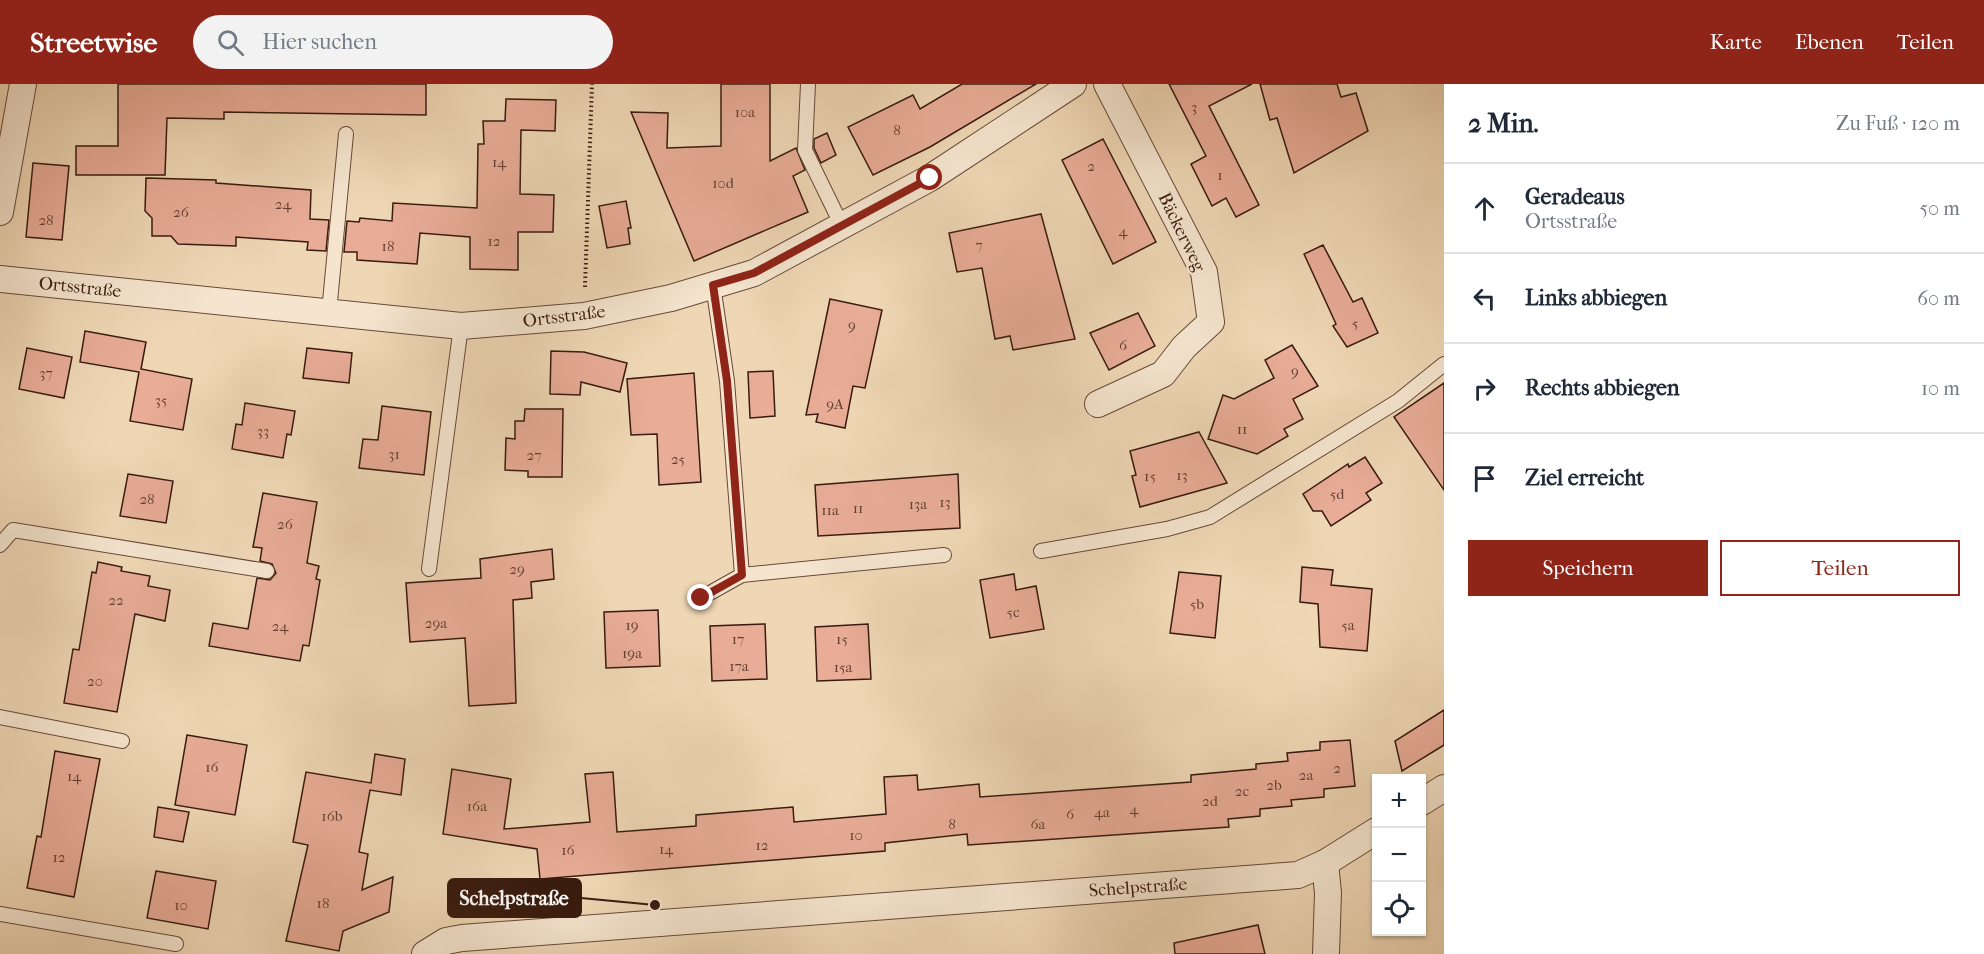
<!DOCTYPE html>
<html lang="de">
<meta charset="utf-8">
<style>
:root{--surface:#fff;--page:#f2f2f3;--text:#1f2937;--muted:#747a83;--line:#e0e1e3;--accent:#8f2418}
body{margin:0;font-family:"IM FELL French Canon",serif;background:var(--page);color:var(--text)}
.controls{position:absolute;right:18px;bottom:18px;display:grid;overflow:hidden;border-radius:0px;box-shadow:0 2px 4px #0004}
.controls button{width:54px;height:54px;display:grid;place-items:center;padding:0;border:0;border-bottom:2px solid var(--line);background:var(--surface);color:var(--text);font:30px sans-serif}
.stop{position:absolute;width:18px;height:18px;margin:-14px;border:4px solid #8f2418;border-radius:50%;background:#fff}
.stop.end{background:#8f2418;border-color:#fff;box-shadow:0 2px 6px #0008}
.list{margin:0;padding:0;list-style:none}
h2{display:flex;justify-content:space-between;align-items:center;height:78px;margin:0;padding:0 24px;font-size:26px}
h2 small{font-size:20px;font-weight:400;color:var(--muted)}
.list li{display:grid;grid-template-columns:39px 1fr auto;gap:18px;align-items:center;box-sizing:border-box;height:90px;padding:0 24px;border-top:2px solid var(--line)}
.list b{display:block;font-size:22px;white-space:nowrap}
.list p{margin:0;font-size:20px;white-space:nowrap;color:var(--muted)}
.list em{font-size:20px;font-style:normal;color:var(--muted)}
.actions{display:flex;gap:12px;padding:18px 24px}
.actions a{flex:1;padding:14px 0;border:2px solid var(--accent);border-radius:0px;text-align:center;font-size:21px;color:var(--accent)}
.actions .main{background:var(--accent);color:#fff}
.icon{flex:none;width:33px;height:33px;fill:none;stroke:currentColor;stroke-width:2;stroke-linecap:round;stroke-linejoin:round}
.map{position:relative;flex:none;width:1444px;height:870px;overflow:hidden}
header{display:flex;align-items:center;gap:36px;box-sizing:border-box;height:84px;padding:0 30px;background:var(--accent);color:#fff}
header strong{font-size:28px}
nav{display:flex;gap:33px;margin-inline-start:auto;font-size:21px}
.search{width:420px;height:54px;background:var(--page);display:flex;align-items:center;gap:15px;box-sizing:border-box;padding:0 21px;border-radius:33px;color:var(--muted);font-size:22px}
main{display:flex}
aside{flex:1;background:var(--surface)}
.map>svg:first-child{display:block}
</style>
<header>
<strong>Streetwise</strong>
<div class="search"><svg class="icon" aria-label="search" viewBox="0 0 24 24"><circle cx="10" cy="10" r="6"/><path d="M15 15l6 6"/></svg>Hier suchen</div>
<nav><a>Karte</a><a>Ebenen</a><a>Teilen</a></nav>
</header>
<main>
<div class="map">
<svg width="1444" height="870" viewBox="0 0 1444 870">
<rect width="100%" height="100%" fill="#efd7b5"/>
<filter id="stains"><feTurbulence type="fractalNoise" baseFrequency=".00333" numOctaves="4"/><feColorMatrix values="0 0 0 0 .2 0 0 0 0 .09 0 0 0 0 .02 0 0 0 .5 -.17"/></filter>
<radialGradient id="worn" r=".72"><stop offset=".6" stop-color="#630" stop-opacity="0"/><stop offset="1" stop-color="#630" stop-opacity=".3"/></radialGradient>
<g fill="#e8ac97" stroke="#391b0f" stroke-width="1.5">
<path d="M118 0H426V31L224 28V35L167 34 165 91H76V62H118Z"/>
<path d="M721 0H770V77L796 64 805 86 793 92 808 128 694 177 631 28 668 29 667 64 721 62Z"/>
<path d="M962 0H1036L930 63 873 91 848 43 913 11 920 25Z"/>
<path d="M1169 0H1252L1209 22 1259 121 1236 133 1226 114 1212 122 1191 80 1206 72Z"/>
<path d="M1260 0H1337L1341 13 1356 9 1368 47 1294 89 1277 34 1270 36Z"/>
<path d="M506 15 556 16 555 47 521 46 520 110 554 111 553 148H518V186L470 185V153L420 149 417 180 357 176V168H344L347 137 359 138 360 134 392 137 393 119 477 124 478 60H484L483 37H505Z"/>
<path d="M827 49 836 71 821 79 814 64V55Z"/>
<path d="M1103 55 1156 158 1113 180 1062 76Z"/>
<path d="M33 79 69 82 62 156 26 153Z"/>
<path d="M146 94 216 96V99L311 106 310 135 329 136 326 167 307 166 308 158 236 153V162L178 160 171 152H152V134L145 127Z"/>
<path d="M626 117 631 144H628L630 160 607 164 599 122Z"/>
<path d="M1041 130 1075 255 1013 266 1010 252 995 255 982 184 957 188 949 149Z"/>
<path d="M1323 161 1353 218 1362 214 1378 249 1347 263 1333 242 1336 240 1304 170Z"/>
<path d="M830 215 882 226 865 304 853 302 845 344 816 338 818 330 806 331Z"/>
<path d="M1138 229 1155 262 1109 286 1090 249Z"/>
<path d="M85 247 146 258 141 285 192 295 183 346 130 337 139 288 80 278Z"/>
<path d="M1292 261 1318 302 1293 315 1303 335 1284 345 1288 352 1257 370 1208 355 1223 311 1234 315 1274 294 1265 276Z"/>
<path d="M27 264 72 273 64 314 19 305Z"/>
<path d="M307 264 352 269 349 299 303 294Z"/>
<path d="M551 267 584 268 627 279 620 308 581 298 580 311 550 310Z"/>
<path d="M773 287 775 332 750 334 748 288Z"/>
<path d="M694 289 701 398 659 401 657 350 631 351 627 295Z"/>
<path d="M1444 299V406L1394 333Z"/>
<path d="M245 319 295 327 291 351 287 350 283 374 232 365 236 340 242 341Z"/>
<path d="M382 322 431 328 424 391 359 384 363 355 378 356Z"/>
<path d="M525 325H563L562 393H528V387L505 386 506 354 515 355V337H524Z"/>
<path d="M1199 348 1227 399 1140 423 1132 392 1136 391 1130 367Z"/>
<path d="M1365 373 1382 399 1366 409 1371 416 1331 442 1322 427H1313L1303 410 1348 380 1349 383Z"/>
<path d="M128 390 173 397 166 439 120 432Z"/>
<path d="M958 390 960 444 818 452 815 401Z"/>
<path d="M263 409 317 418 307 479 319 482 316 495 320 496 309 562 303 561 300 577 209 562 213 539 248 545 257 494 270 496 276 489 272 480 260 477 262 464 253 463Z"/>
<path d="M552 465 554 495 531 498 532 514 513 516 516 619 469 622 465 554 410 558 406 499 481 494 480 475Z"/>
<path d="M98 478 122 483 121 487 150 492 148 502 170 506 165 537 135 530 117 628 64 619 73 565 79 566 92 488 96 489Z"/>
<path d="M1302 483 1333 486 1331 501 1372 505 1367 567 1320 563 1318 520 1300 518Z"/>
<path d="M1179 488 1221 492 1215 554 1170 549Z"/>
<path d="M1014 490 1016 506 1036 502 1044 545 990 554 980 496Z"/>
<path d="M658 526 660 582 606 584 604 528Z"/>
<path d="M765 540 767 595 712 597 710 542Z"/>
<path d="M868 540 871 595 817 597 815 543Z"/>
<path d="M1444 626V661L1402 687 1395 657Z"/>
<path d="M187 651 247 661 235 731 175 721Z"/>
<path d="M1350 656 1355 702 1324 705V713L1291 716 1292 722 1260 725V732L1228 735 1229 743 968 761 967 750 885 759V767L540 795 537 765 443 750 452 685 511 695 504 745 590 738 585 690 613 688 617 748 696 742V731L793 723 794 738 886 730 884 693 917 691 918 706 979 700 980 713 1191 698V691L1256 685V680L1288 677 1287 669 1320 666V658Z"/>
<path d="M55 667 100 675 74 813 27 804 37 752 41 753Z"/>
<path d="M375 670 405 675 401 711 370 706 359 768 368 770 362 806 393 793 389 828 343 847 339 867 286 857 308 761 293 758 306 688 371 699Z"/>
<path d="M158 723 189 728 183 758 154 753Z"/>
<path d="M156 787 216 797 208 845 147 834Z"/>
<path d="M1258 841 1265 870H1175L1174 859Z"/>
</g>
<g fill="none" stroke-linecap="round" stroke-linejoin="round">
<defs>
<g id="lane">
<path d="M808 0 805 66 842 142"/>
<path d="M713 201 727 297 742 491 944 471"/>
<path d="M329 228 346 50"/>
<path d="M0 461 13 446 267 487"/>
<path d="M1041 467 1167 445 1210 433 1398 317 1444 280"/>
<path d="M429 485 461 242"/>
<path d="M701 514 742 491"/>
<path d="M0 633 122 657"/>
<path d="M0 830 176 860"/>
</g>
<g id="street">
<path d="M0 128 23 0"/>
<path d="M0 195 461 242 584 232 671 214 754 189 930 94 1073 0"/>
<path d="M1098 320 1163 290 1184 263 1211 238 1204 188 1107 0"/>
<path d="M1422 718 1444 704"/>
<path d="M1325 779 1328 809 1326 870"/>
<path d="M425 870 446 857 462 854 1298 791 1325 779 1376 747"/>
</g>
</defs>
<use href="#lane" stroke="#664a38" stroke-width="16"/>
<use href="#street" stroke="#664a38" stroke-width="28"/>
<path stroke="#391b0f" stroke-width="4" stroke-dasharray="1.5 3" stroke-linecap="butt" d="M585 203 592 0"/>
<use href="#lane" stroke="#f5e5cf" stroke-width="14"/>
<use href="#street" stroke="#f5e5cf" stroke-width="26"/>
</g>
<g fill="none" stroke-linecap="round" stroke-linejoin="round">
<path stroke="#8f2418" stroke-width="8" d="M701 514 742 491 727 297 713 201 754 189 930 94"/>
</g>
<g text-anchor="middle" stroke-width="5" stroke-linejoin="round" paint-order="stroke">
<g font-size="15" fill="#653f31">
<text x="1194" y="28">3</text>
<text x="745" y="33">10a</text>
<text x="897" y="51">8</text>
<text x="499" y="83">14</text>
<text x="1091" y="87">2</text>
<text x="1220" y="96">1</text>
<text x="723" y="104">10d</text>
<text x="283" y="125">24</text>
<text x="181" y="133">26</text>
<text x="46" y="141">28</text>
<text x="1123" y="152">4</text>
<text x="494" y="162">12</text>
<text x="979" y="166">7</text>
<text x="388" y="167">18</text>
<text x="1355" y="244">5</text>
<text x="852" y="246">9</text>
<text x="1123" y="266">6</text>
<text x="1295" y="292">9</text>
<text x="46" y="294">37</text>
<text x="161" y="321">35</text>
<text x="835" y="325">9A</text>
<text x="1242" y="350">11</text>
<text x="263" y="352">33</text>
<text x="394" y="375">31</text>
<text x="534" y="376">27</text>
<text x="678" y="380">25</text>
<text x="1182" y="396">13</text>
<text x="1150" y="397">15</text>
<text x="1337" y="415">5d</text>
<text x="147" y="420">28</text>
<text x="945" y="423">13</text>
<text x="918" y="425">13a</text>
<text x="858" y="429">11</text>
<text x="830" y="431">11a</text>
<text x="285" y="445">26</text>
<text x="517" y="490">29</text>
<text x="116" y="521">22</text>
<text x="1197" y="525">5b</text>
<text x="1013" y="533">5c</text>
<text x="436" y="544">29a</text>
<text x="632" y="546">19</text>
<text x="1348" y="546">5a</text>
<text x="280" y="547">24</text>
<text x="738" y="560">17</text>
<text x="842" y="560">15</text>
<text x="632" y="574">19a</text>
<text x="739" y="587">17a</text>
<text x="843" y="588">15a</text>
<text x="95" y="602">20</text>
<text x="212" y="688">16</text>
<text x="1337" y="689">2</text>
<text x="1306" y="696">2a</text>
<text x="74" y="697">14</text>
<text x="1274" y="706">2b</text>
<text x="1242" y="712">2c</text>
<text x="1210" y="722">2d</text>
<text x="477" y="727">16a</text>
<text x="1134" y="730">4</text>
<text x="1102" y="733">4a</text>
<text x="1070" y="735">6</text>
<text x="332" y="737">16b</text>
<text x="952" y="745">8</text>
<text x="1038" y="745">6a</text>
<text x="856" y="756">10</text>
<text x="762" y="766">12</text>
<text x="666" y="770">14</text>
<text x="568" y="771">16</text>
<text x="59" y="778">12</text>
<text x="323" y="824">18</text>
<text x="181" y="826">10</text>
</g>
<g font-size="18" fill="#391b0f" stroke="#f5e5cf">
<text transform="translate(1182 148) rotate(64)" y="6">Bäckerweg</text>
<text transform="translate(80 203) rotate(6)" y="6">Ortsstraße</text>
<text transform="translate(564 232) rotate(-7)" y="6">Ortsstraße</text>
<text transform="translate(1138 803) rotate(-4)" y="6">Schelpstraße</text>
</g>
</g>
<path fill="none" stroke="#391b0f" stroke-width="2" d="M655 821L581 814"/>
<circle fill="#391b0f" stroke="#f5e5cf" stroke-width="2" cx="655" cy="821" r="6"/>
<rect fill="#391b0f" stroke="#391b0f" stroke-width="2" x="448" y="795" width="133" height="38" rx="6"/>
<g font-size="20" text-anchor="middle" font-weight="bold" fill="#fff">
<text x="514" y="821">Schelpstraße</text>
</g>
<rect width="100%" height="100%" filter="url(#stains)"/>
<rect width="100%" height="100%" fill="url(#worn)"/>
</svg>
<div class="controls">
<button>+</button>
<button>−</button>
<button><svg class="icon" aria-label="locate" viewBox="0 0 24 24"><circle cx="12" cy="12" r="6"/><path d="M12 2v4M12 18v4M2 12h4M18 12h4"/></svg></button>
</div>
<div class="stop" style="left:930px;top:94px"></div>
<div class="stop end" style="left:701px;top:514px"></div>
</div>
<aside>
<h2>2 Min.<small>Zu Fuß · 120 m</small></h2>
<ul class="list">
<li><svg class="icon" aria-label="ahead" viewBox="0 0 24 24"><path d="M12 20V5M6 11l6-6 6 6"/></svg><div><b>Geradeaus</b><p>Ortsstraße</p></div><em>50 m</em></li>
<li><svg class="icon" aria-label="left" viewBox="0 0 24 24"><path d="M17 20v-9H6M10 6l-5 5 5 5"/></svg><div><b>Links abbiegen</b></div><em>60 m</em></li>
<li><svg class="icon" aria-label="right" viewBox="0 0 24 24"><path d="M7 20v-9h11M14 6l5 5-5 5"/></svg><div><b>Rechts abbiegen</b></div><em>10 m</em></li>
<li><svg class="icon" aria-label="arrive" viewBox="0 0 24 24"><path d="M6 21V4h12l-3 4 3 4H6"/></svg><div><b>Ziel erreicht</b></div></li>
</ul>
<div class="actions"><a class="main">Speichern</a><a>Teilen</a></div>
</aside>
</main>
